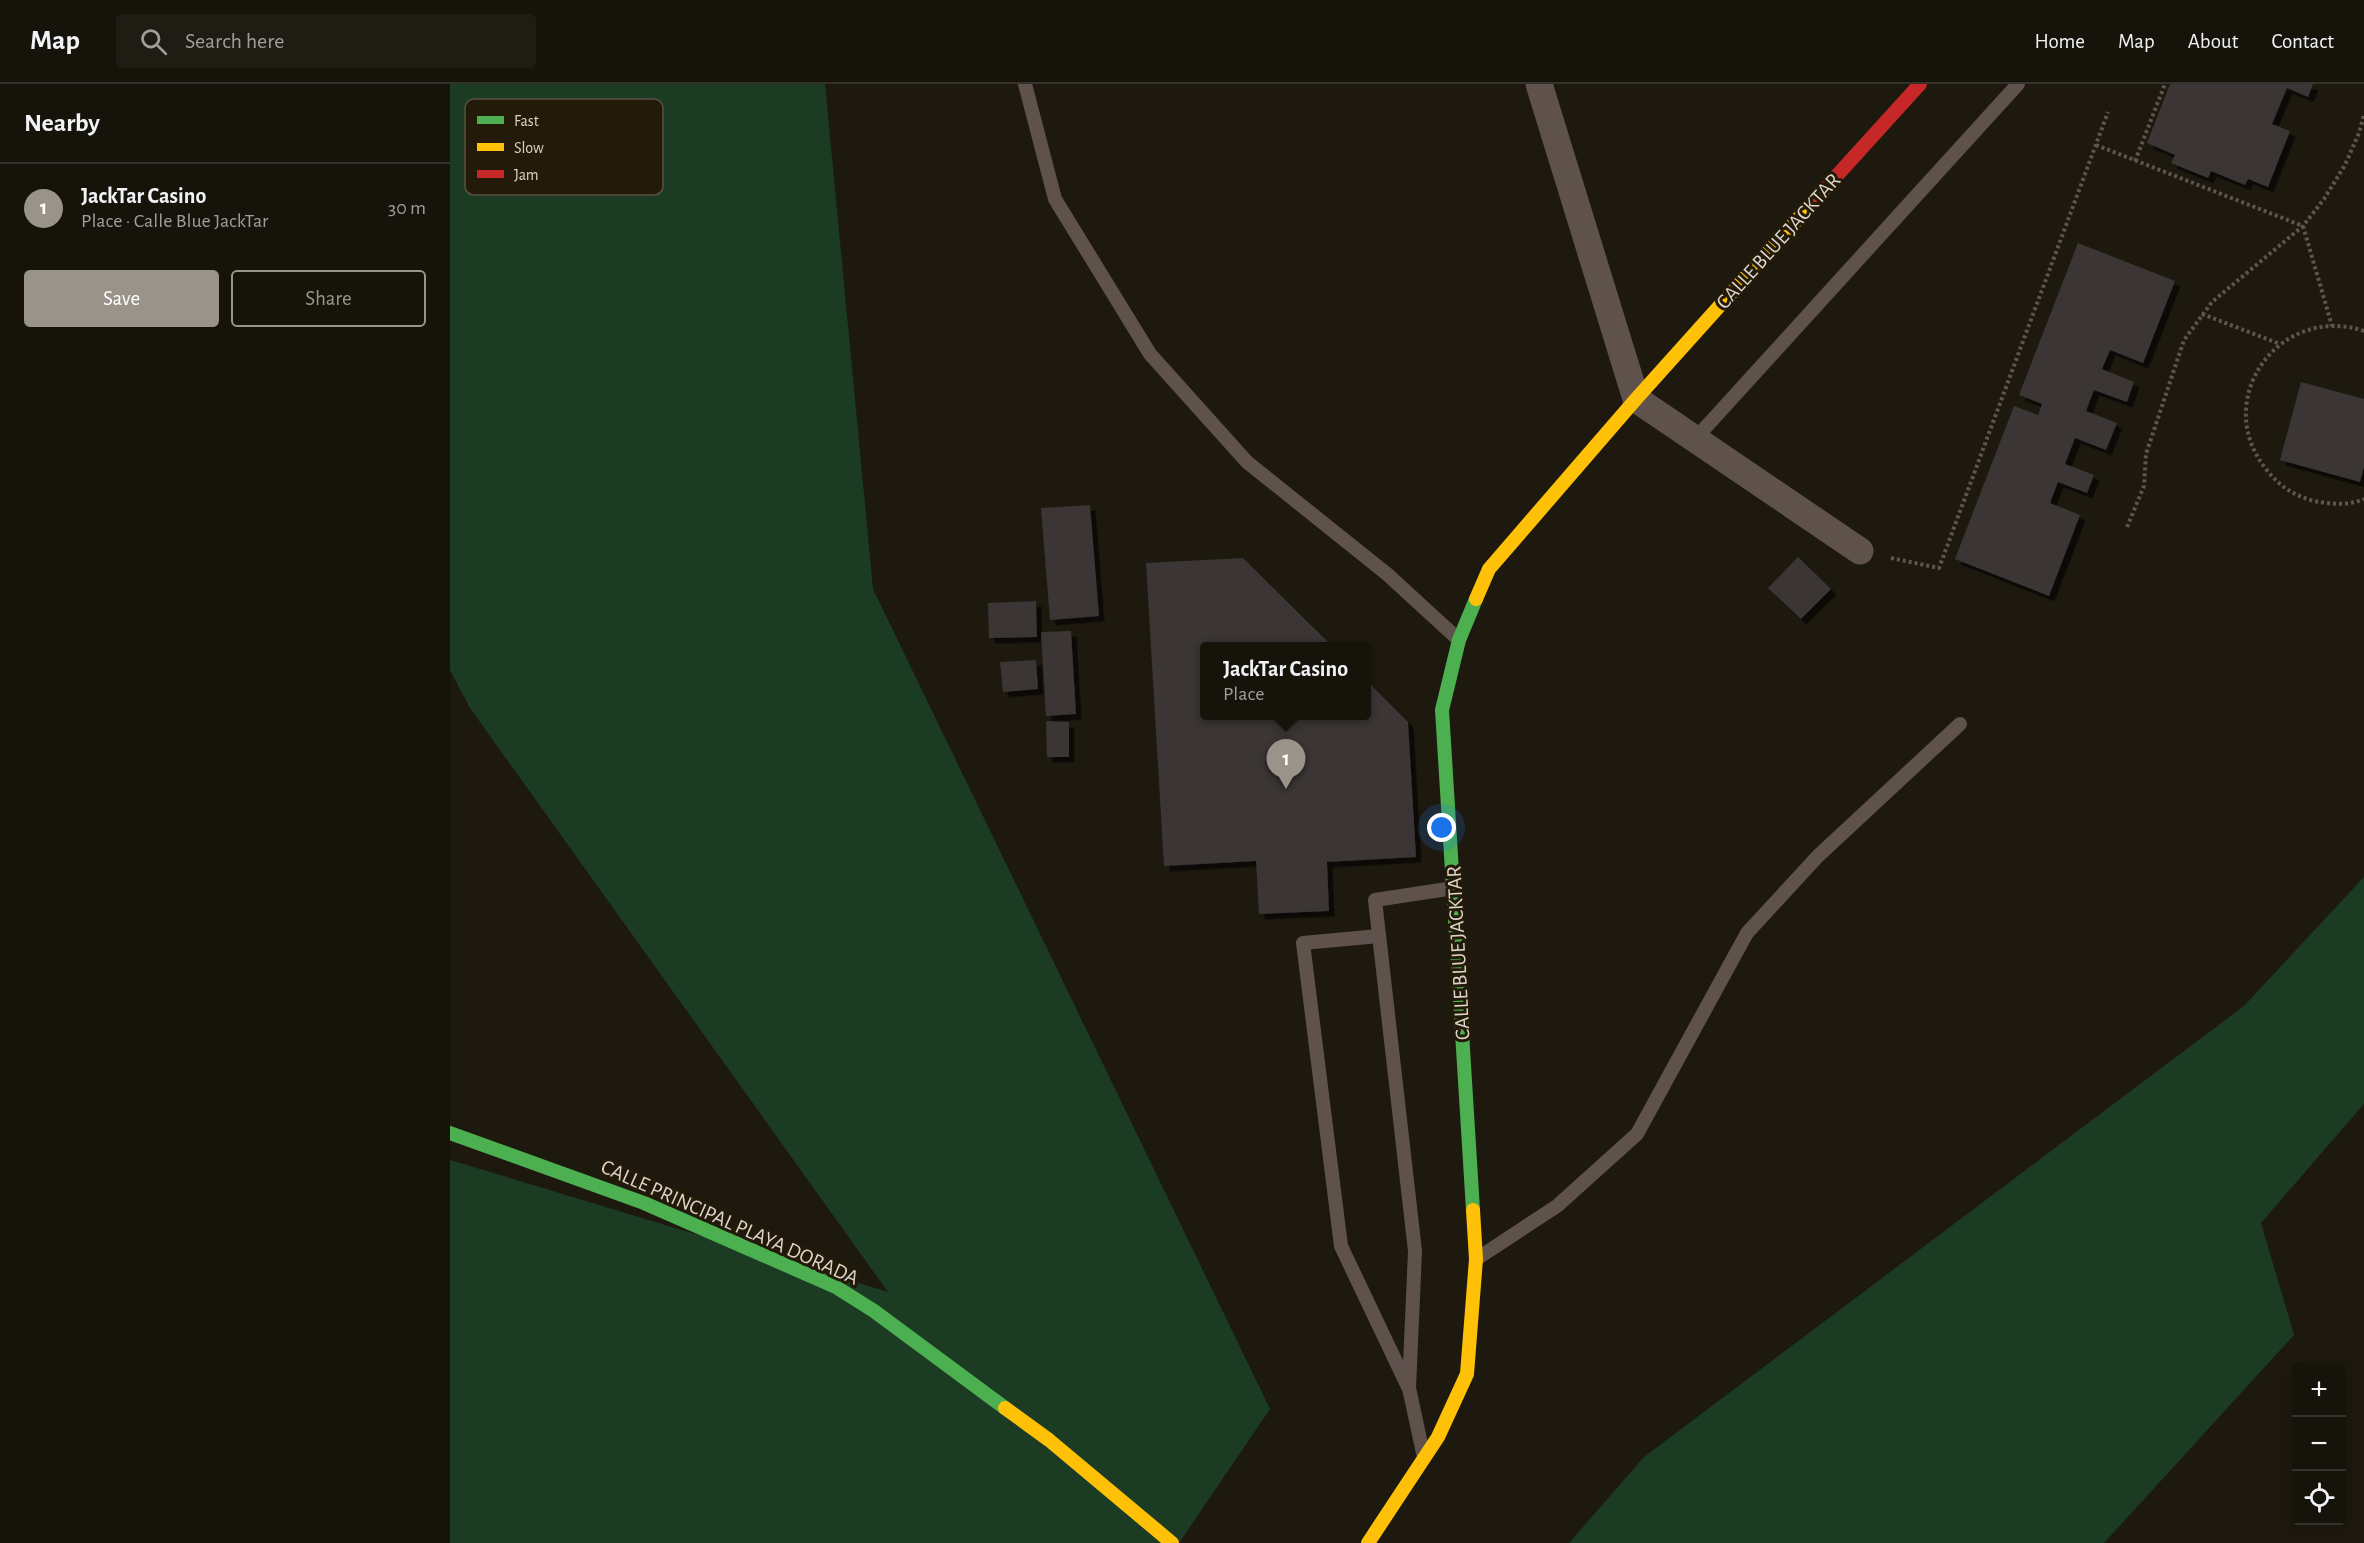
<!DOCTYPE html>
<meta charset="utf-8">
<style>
:root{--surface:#16130b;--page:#1f1c14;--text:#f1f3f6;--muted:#9e9e9d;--line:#35322c;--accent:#9a9389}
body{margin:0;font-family:"Alegreya Sans",sans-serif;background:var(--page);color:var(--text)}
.controls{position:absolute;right:18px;bottom:18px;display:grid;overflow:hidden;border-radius:6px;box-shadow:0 3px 15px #0003}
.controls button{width:54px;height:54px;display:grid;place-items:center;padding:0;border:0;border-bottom:2px solid var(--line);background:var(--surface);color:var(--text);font:30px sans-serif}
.you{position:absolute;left:992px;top:744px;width:21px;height:21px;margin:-15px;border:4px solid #fff;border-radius:50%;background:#1a73e8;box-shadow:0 0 0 9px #1a73e833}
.badge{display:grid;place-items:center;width:39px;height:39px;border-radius:50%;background:var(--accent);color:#fff;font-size:20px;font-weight:700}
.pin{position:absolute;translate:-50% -50px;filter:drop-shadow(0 2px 3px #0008)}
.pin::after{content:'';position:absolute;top:32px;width:21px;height:18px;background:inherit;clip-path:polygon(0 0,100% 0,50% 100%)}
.popup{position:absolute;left:750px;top:558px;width:171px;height:78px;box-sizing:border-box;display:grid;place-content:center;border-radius:6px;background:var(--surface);filter:drop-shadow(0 2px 4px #0005);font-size:20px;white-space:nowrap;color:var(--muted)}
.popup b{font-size:22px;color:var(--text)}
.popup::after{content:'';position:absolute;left:50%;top:100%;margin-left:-12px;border:12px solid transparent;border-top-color:var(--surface)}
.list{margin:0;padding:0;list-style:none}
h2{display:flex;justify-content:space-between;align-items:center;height:78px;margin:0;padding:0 24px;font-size:26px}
h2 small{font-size:20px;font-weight:400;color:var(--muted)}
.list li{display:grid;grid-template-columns:39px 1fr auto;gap:18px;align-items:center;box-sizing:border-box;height:90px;padding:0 24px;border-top:2px solid var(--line)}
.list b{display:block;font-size:22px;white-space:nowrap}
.list p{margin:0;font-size:20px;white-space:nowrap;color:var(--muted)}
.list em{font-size:20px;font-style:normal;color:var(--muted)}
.actions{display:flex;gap:12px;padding:18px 24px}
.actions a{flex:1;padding:14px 0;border:2px solid var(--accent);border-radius:6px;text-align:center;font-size:21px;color:var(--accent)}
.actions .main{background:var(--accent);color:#fff}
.icon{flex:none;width:33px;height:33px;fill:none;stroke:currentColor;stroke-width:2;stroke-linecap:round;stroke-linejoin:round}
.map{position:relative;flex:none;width:1914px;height:1459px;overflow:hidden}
header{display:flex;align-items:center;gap:36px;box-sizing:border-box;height:84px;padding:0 30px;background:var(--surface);border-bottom:2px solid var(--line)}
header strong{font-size:28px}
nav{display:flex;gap:33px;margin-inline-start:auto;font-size:21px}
.search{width:420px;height:54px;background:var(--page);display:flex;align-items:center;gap:15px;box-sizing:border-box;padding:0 21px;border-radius:6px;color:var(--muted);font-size:22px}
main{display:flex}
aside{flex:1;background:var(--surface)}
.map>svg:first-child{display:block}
</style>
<header>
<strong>Map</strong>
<div class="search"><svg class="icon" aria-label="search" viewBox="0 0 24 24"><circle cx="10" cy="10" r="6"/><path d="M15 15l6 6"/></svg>Search here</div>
<nav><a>Home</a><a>Map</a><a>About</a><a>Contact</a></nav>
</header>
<main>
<aside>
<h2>Nearby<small></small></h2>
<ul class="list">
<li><span class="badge">1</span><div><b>JackTar Casino</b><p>Place · Calle Blue JackTar</p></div><em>30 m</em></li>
</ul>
<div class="actions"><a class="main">Save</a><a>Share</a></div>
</aside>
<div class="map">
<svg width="1914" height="1459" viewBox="0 0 1914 1459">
<defs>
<filter id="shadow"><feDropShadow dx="5.5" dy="5.5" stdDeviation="0" flood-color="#0009"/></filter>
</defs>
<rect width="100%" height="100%" fill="#1e190f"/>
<g fill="#1b3c23">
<path d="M0 0H375L423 505 820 1325 729 1459H0V1076L438 1208 20 624 0 586Z"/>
<path d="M1914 793V1020L1811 1139 1844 1251 1654 1459H1119L1194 1373 1794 922Z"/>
</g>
<g fill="#3a3534" filter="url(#shadow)">
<path d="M1720 0H1863L1858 13 1837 4 1822 40 1840 47 1818 103 1798 95 1795 101 1761 87 1758 94 1721 79 1725 71 1697 59Z"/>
<path d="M1628 159 1725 197 1693 279 1660 266 1652 285 1684 298 1677 318 1644 306 1636 327 1667 339 1656 366 1625 354 1615 380 1644 391 1637 409 1608 398 1600 419 1630 431 1599 512 1505 475 1564 322 1588 331 1592 320 1569 311Z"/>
<path d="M1851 298 1914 315V383L1910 398 1830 376Z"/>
<path d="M640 421 649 532 600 536 591 424Z"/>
<path d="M1348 473 1381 505 1351 535 1318 504Z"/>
<path d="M793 474 882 562H755V632H917V597L958 638 966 773 877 778 879 827 809 830 806 777 714 782 696 479Z"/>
<path d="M586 517 587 553 539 554 538 519Z"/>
<path d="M621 547 626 630 596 632 591 548Z"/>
<path d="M586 576 588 605 553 608 550 578Z"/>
<path d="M596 637 619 638V673H597Z"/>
</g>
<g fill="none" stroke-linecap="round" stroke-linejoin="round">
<g stroke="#5e5550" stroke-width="4" stroke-dasharray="3 3" stroke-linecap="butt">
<path d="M1646 61 1853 142"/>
<path d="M1685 77 1715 0"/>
<path d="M1853 142 1882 242"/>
<path d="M1752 230 1830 260"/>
<path d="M1914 247C1830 219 1760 315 1816 385 1828 401 1844 412 1864 417 1880 420 1899 422 1914 415"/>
<path d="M1677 443 1694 402 1696 370 1734 256 1762 218 1853 142 1874 115 1895 81 1909 49 1914 31"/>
<path d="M1441 474 1489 484 1658 28"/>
</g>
<g stroke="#5f524d" stroke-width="14">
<path d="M575 0 605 115 700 270 797 378 937 490 1009 556"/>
<path d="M1245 355 1568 0"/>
<path d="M929 852 853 859 891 1162 958 1303"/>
<path d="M1028 1174 1107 1122 1187 1050 1297 849 1368 772 1510 640"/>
<path d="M973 1369 959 1304 965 1167 925 816 1004 804"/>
</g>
<path stroke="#5f524d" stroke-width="27" d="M1089 0 1186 315 1410 467"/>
<g stroke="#4caf50" stroke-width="14">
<path d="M0 1049 194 1119 386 1203 424 1227 555 1324"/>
<path d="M1023 1126 992 626 1009 556 1026 515"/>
</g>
<g stroke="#ffc107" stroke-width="14">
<path d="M1026 515 1039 485 1186 315 1362 119"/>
<path d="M555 1324 599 1356 722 1459"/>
<path d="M918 1459 988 1353 1017 1290 1026 1175 1023 1126"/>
</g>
<path stroke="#c62828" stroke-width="14" d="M1362 119 1470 0"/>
</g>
<g text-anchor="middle" stroke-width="6" stroke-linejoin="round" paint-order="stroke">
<g font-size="21" fill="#dcd5ca" stroke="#241a09">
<text transform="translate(1328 157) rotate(-48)" y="7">CALLE BLUE JACKTAR</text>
<text transform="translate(1008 869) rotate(-93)" y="7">CALLE BLUE JACKTAR</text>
<text transform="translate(280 1138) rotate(24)" y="7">CALLE PRINCIPAL PLAYA DORADA</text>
</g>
</g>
<rect x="15" y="15" width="198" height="96" rx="9" fill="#241a09" stroke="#5b5243" stroke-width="1.5"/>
<rect x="27" y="32" width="27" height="8" fill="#4caf50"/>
<rect x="27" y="59" width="27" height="8" fill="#ffc107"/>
<rect x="27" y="86" width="27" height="8" fill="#c62828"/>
<g font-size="16" fill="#dcd5ca">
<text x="64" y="42">Fast</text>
<text x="64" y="69">Slow</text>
<text x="64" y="96">Jam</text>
</g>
</svg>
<div class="controls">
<button>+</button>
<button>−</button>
<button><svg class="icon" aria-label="locate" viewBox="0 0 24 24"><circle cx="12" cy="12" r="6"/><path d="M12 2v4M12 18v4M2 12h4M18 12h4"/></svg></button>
</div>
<div class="you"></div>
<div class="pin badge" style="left:836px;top:705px">1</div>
<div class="popup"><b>JackTar Casino</b>Place</div>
</div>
</main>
